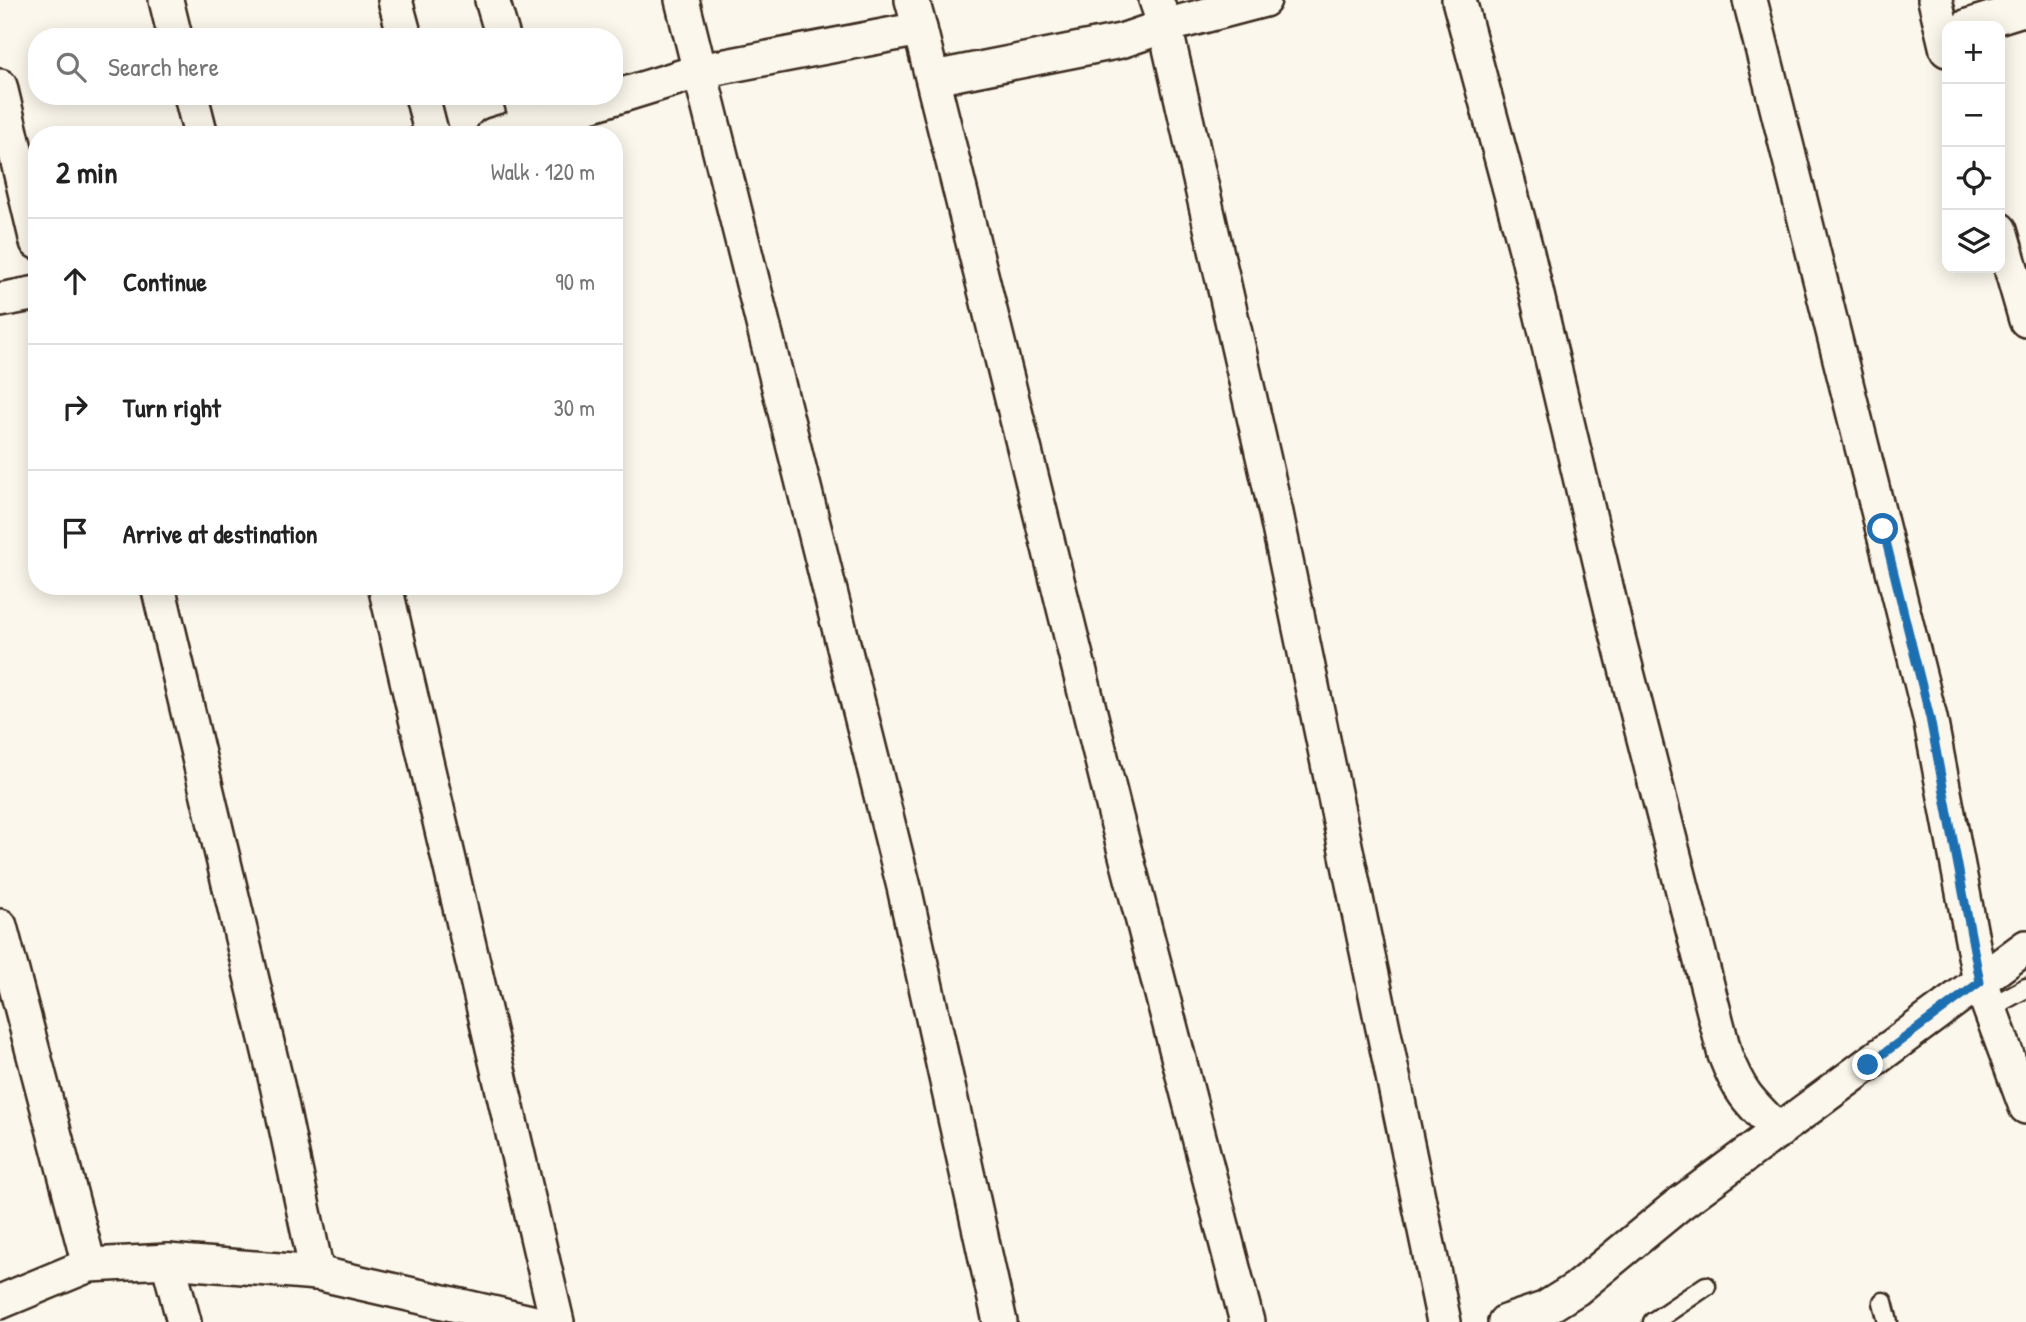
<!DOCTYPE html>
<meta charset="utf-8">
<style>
:root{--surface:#fff;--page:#f2f2f2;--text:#222;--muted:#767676;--line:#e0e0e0}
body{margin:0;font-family:"Patrick Hand",sans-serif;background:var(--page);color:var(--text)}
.controls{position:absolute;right:21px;top:21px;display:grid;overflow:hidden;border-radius:14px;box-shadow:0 4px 18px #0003}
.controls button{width:63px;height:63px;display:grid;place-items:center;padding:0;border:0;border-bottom:2px solid var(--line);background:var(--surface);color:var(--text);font:35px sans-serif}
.stop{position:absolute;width:21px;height:21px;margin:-16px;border:5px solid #1f6fb2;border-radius:50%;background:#fff}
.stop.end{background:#1f6fb2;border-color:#fff;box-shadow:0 2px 7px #0008}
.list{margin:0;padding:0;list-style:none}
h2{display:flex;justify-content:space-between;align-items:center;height:91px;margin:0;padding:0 28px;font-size:30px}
h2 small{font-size:23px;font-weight:400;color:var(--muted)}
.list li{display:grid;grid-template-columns:46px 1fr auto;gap:21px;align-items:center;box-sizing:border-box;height:126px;padding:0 28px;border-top:2px solid var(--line)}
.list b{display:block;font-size:26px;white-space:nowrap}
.list em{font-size:23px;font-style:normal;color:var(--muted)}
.icon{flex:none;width:38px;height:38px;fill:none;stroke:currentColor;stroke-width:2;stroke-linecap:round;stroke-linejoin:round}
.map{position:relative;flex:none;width:2026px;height:1322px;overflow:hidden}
.search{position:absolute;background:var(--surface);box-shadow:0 4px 18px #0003;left:28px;top:28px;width:595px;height:77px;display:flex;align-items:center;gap:18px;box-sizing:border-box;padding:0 24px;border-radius:28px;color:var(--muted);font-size:26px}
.panel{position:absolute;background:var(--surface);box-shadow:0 4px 18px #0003;left:28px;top:126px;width:595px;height:469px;border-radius:28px}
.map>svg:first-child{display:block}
</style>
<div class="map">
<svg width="2026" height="1322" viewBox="0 0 2026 1322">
<rect width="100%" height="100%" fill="#fbf7ec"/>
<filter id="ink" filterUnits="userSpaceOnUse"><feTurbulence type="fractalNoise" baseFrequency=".0143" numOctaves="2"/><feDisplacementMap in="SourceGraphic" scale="14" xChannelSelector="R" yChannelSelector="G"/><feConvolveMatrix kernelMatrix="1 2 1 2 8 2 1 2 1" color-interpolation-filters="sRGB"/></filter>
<g filter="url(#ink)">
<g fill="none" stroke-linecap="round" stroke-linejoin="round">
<defs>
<g id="service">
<path d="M1989 1008 2026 988"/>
<path d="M1883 1302 1888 1322"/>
<path d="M1653 1322 1706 1286"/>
</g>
<g id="minor">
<path d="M166 0 175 37"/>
<path d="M395 0 405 37"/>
<path d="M492 0 503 37"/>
<path d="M682 0 904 887 1000 1322"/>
<path d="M1264 0 1165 26 1276 513 1444 1322"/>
<path d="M1459 0 1527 253 1618 637 1725 1055C1740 1094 1750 1102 1779 1131"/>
<path d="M1750 0 1930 718 1980 982 2026 1107"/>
<path d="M1935 0 1947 50"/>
<path d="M1968 26 2026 8"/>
<path d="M920 29 1116 817 1247 1322"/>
<path d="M934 78 1121 41 1165 26 1156 0"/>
<path d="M0 86 37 242"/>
<path d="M191 96 201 135"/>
<path d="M422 96 432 135"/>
<path d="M520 96 528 124"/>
<path d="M493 135 700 71 920 29 912 0"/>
<path d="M2000 230 2026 320"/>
<path d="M0 300 37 293"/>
<path d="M158 586 278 1089 317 1273"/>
<path d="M385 586 557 1322"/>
<path d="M0 926 89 1265"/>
<path d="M168 1261 184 1322"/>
<path d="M0 1302 89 1265 168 1261 317 1273 531 1322"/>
<path d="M1505 1322 1544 1309 1576 1289 1678 1205 2026 947"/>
</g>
</defs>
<use href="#service" stroke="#3b2a1e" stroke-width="23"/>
<use href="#minor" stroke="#3b2a1e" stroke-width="38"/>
<use href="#service" stroke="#fbf7ec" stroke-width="18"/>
<use href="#minor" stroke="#fbf7ec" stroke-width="33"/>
</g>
</g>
<g fill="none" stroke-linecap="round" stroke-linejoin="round" filter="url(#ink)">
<path stroke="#1f6fb2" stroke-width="9" d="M1868 1065 1980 982 1930 718 1883 529"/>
</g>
</svg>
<div class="controls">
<button>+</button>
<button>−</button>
<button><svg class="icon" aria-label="locate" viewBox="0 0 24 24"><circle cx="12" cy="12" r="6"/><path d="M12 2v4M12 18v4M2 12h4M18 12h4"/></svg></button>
<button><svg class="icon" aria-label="layers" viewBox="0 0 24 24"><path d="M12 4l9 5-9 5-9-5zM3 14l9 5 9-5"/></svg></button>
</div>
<div class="stop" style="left:1883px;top:529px"></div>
<div class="stop end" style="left:1868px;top:1065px"></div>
<div class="search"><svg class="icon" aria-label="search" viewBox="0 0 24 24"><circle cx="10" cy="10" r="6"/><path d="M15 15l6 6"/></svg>Search here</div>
<section class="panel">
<h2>2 min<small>Walk · 120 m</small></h2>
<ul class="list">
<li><svg class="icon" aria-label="ahead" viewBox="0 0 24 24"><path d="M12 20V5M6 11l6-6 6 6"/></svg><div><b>Continue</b></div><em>90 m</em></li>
<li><svg class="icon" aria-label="right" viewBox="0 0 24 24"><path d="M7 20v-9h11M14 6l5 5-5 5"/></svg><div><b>Turn right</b></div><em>30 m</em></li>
<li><svg class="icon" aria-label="arrive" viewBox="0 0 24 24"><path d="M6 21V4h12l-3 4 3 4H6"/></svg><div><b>Arrive at destination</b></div></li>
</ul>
</section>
</div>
